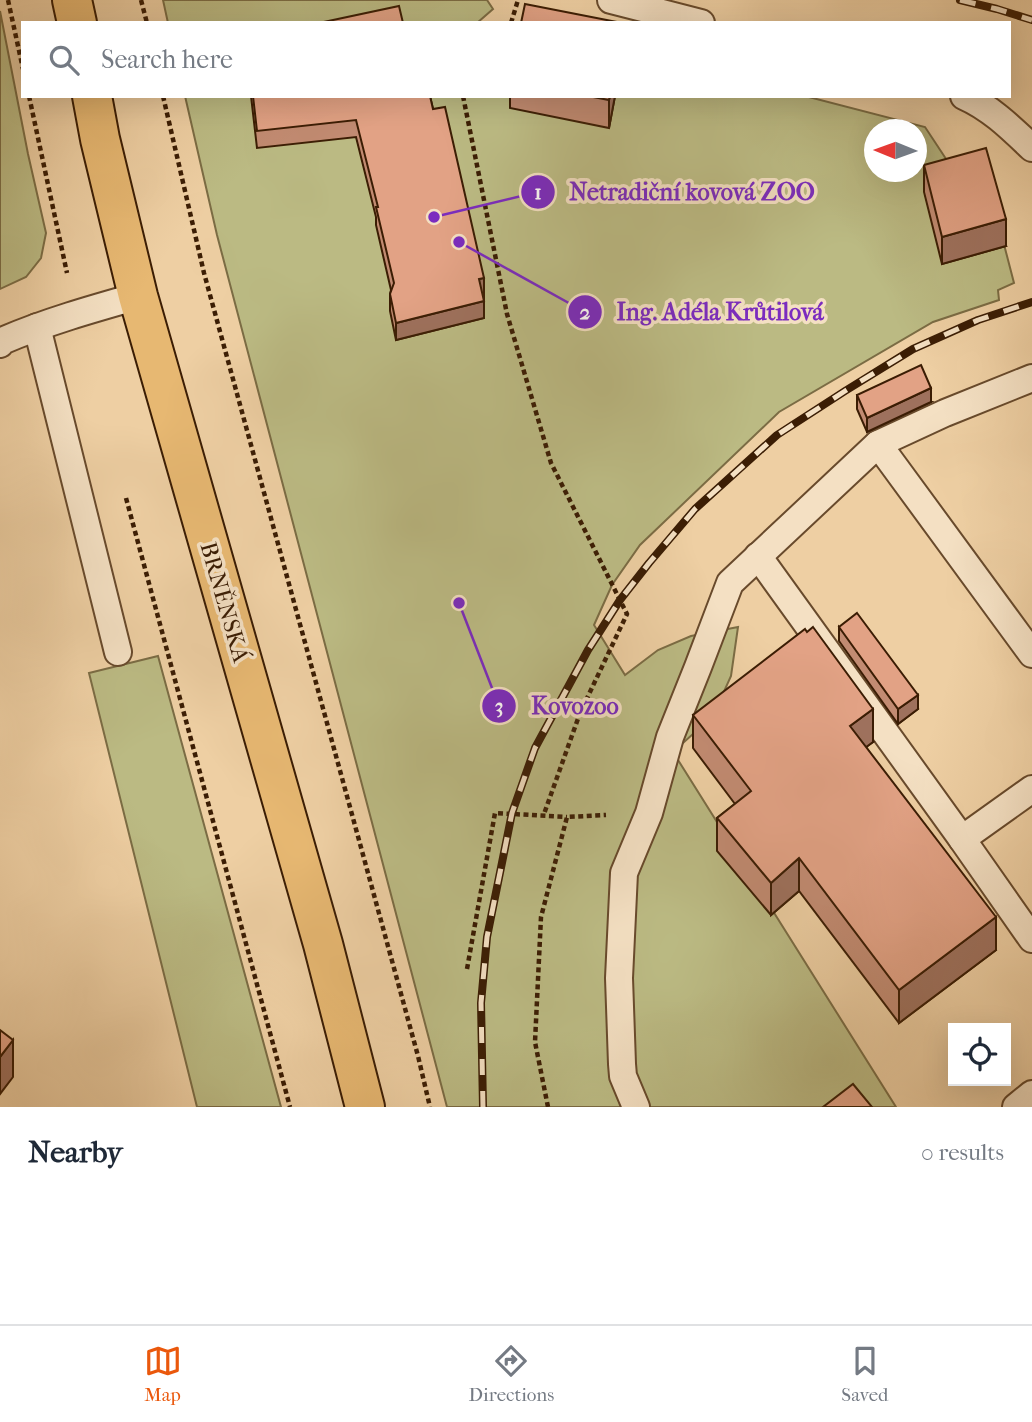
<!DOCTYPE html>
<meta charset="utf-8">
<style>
:root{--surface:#fff;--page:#f2f2f3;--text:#1f2937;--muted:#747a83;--line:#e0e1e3;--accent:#ea580c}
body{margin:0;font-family:"IM FELL French Canon",serif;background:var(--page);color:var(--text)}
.controls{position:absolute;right:21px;bottom:21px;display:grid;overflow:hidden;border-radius:0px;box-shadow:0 7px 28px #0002}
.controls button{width:63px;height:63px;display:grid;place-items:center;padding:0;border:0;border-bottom:2px solid var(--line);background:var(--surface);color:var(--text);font:35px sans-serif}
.compass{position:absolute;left:864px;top:119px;width:63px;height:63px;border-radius:50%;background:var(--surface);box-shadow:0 7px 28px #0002;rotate:271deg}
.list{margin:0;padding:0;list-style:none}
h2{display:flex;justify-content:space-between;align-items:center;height:91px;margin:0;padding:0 28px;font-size:30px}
h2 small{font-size:23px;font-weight:400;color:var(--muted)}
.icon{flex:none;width:38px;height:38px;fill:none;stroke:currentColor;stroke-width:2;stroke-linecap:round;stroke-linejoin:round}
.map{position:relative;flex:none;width:1032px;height:1107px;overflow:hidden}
.search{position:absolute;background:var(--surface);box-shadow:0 7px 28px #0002;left:21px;right:21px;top:21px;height:77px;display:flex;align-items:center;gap:18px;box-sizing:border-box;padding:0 24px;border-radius:0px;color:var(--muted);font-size:26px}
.sheet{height:217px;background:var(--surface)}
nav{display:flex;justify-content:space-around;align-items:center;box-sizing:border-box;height:98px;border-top:2px solid var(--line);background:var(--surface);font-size:19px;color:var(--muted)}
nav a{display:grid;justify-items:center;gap:4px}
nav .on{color:var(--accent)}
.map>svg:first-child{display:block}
</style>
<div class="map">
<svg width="1032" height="1107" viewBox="0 0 1032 1107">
<rect width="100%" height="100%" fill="#eecfa3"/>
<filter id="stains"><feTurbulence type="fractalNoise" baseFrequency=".00286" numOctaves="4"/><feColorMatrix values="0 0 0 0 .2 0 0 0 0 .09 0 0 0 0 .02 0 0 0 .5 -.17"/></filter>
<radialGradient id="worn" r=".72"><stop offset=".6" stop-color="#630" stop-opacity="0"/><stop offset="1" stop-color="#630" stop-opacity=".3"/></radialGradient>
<g fill="#bbba83" stroke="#7b6c44" stroke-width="2" fill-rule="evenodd">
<path d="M163 0H487L493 9 477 23H168Z"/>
<path d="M0 11 28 154 46 233 41 258 26 277 0 289Z"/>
<path d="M185 96H805L925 127 956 174 986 175 1014 283 998 290 999 300 933 322 779 412 640 545 612 585 594 625 625 675 658 650 691 636 738 627 731 676 713 716 673 752 896 1107H447L217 235ZM874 130H916V172H874Z"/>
<path d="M158 656 281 1107H197L89 673Z"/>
</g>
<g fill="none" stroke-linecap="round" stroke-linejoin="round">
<defs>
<g id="lane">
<path d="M611 0 701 23"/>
<path d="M964 96C991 108 1011 128 1032 148"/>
<path d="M37 327 118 652"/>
<path d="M0 344 2 341C46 322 92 309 138 296"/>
<path d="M878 444 1032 654"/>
<path d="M758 556 962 839"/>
<path d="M1032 789 962 839 1032 939"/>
<path d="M636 1107 623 1076 622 1064 619 978 624 873 649 813 670 737 698 667 730 583 878 444 945 413 1032 378"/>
<path d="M1016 1107 1032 1094"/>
</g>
<g id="primary">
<path d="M72 0 77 23"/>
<path d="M92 96 100 139 138 296 323 944 365 1107"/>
</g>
</defs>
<use href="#lane" stroke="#684a2c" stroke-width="30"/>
<use href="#primary" stroke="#3b1d04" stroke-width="42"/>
<g stroke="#3b1d04" stroke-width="4.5" stroke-dasharray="5 3.5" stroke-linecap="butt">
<path d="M8 0 23 69"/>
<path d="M141 0 147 23"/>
<path d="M511 23 518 0"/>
<path d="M29 96 67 273"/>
<path d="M163 96 204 273 418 1056 430 1107"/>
<path d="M463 96 507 314 551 463 627 614 580 713 544 814"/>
<path d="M126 498 290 1107"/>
<path d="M467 969 495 813 567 817"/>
<path d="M548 1107 535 1042 541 917 567 817 606 815"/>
</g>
<use href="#lane" stroke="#f4e0c3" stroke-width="26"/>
<use href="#primary" stroke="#e7b872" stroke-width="38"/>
<defs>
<g id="rail">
<path d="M960 0 997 9 1032 20"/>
<path d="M483 1107 481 1003 487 937 512 813 535 748 588 650 620 600 649 563 695 509 777 435 845 391 913 349 978 320 1032 302"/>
</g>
</defs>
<use href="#rail" stroke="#3b1d04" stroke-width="8"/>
<use href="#rail" stroke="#f4e0c3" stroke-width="5" stroke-dasharray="16" stroke-linecap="butt"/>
</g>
<g fill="#c28b72" stroke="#3b1d04" stroke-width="2">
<path d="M251 96H430L433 109 484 295V318L396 340 390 311V294L391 290 376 225V217L356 137 257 148Z"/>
<path d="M510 96H615L609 128 510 108Z"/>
<path d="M924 165 1006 246 942 264 924 192Z"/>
<path d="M857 395 931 402 867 432 857 409Z"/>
<path d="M839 627 918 709 898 724 839 641Z"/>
<path d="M693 715 873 742 866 747 996 950 899 1023 799 891 771 915 717 851V818L735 804 693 748Z"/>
</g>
<g fill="#9e715d" stroke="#3b1d04" stroke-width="2">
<path d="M610 96H615L609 128V100Z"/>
<path d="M1006 219V246L942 264V237Z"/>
<path d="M484 278V295L479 296V279Z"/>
<path d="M484 301V318L396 340V323Z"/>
<path d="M931 388V402L867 432V418Z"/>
<path d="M918 695V709L898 724V709Z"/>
<path d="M873 709V742L850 759V726Z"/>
<path d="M799 858V891L771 915V883Z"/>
<path d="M996 917V950L899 1023V990Z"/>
<path d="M13 1040V1077L0 1094V1057Z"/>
</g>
<g fill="#e2a285" stroke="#3b1d04" stroke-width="2">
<path d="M525 4 622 23H521Z"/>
<path d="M399 6 403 23H319Z"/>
<path d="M253 96H430L433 109 445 107 484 278 479 279 484 301 396 323 390 294 394 283 376 207H378L356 120 257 131Z"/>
<path d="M588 96H610L609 100Z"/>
<path d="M986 148 1006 219 942 237 924 165Z"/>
<path d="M921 365 931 388 867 418 857 395Z"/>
<path d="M857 613 918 695 898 709 839 627Z"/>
<path d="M813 627 873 709 850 726 996 917 899 990 799 858 771 883 717 818 751 791 693 715 805 629 807 632Z"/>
<path d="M0 1030 13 1040 0 1057Z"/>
<path d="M853 1084 872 1107H823Z"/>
</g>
<g text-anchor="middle" stroke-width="7" stroke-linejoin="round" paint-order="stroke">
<g font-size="23" fill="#3b1d04" stroke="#f4e0c3">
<text transform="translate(225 602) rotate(74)" y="8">BRNĚNSKÁ</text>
</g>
</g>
<path fill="none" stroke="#7b2cbf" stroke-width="2.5" d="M434 217L538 192M459 242L585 312M459 603L499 706"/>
<g fill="#7b2cbf" stroke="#f4e0c3" stroke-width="2.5">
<circle cx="434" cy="217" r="7"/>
<circle cx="459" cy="242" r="7"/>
<circle cx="459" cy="603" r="7"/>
<circle cx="538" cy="192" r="18"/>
<circle cx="585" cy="312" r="18"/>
<circle cx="499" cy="706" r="18"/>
</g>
<g font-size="21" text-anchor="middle" font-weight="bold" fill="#fff">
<text x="538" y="199">1</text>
<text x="585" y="319">2</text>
<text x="499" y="713">3</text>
</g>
<g font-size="24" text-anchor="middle" font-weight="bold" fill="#7b2cbf" stroke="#f4e0c3" stroke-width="7" stroke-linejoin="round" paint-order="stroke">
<text x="692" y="200">Netradiční kovová ZOO</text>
<text x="720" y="320">Ing. Adéla Krůtilová</text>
<text x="575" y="714">Kovozoo</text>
</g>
<rect width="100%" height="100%" filter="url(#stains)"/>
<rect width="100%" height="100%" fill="url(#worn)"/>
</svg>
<div class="controls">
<button><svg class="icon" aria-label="locate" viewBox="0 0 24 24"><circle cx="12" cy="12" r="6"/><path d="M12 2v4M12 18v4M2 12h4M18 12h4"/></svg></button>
</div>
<svg class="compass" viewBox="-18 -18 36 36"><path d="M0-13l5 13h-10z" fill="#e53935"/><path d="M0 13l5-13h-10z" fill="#747a83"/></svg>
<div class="search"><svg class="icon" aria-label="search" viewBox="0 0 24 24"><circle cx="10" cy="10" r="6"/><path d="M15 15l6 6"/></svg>Search here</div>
</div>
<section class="sheet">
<h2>Nearby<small>0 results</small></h2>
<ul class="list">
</ul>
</section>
<nav>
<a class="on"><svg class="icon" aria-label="map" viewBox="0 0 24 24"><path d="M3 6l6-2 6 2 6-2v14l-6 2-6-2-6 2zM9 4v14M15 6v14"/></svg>Map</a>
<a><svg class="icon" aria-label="directions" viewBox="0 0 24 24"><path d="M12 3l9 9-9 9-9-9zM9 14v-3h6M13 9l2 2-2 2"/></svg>Directions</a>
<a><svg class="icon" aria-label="saved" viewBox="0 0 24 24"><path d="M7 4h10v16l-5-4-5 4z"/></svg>Saved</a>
</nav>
